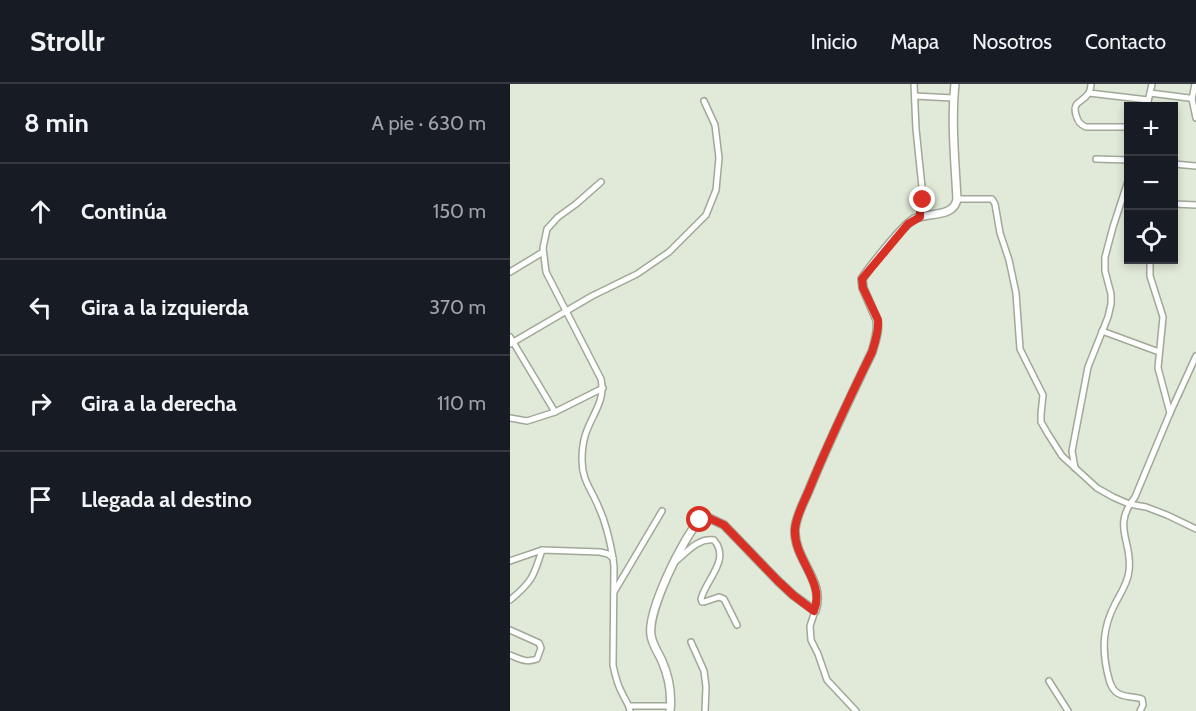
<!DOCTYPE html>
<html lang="es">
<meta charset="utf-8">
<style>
:root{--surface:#171b24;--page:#20242c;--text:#f1f3f6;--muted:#9ea1a6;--line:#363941}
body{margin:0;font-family:Cabin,sans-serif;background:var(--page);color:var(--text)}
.controls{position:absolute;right:18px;top:18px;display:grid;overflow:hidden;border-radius:0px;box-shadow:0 3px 9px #0003}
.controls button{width:54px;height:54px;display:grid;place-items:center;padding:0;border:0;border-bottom:2px solid var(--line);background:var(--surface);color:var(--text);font:30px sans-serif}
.stop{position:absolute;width:18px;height:18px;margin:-14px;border:4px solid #d93025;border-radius:50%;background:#fff}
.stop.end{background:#d93025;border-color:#fff;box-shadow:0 2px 6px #0008}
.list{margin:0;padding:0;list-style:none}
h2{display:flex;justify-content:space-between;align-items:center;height:78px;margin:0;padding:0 24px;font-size:26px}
h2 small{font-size:20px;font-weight:400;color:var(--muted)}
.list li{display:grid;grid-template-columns:39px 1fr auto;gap:18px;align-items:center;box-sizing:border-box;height:96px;padding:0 24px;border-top:2px solid var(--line)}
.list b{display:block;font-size:22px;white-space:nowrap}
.list em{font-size:20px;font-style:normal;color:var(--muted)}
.icon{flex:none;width:33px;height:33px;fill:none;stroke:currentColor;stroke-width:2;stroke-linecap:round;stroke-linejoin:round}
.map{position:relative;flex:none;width:686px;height:627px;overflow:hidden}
header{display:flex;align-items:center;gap:36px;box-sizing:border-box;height:84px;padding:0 30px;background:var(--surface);border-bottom:2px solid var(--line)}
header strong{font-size:28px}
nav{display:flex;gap:33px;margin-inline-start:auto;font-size:21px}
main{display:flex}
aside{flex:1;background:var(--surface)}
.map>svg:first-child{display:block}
</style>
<header>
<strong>Strollr</strong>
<nav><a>Inicio</a><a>Mapa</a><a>Nosotros</a><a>Contacto</a></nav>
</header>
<main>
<aside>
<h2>8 min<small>A pie · 630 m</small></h2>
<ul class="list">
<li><svg class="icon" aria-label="ahead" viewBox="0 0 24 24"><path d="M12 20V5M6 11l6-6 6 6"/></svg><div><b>Continúa</b></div><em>150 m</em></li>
<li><svg class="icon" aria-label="left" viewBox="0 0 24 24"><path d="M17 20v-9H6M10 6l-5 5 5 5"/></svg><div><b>Gira a la izquierda</b></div><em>370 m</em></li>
<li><svg class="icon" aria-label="right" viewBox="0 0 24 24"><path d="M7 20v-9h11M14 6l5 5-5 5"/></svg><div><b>Gira a la derecha</b></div><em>110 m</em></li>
<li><svg class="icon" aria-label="arrive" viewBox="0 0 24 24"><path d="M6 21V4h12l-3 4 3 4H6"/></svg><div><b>Llegada al destino</b></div></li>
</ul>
</aside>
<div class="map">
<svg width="686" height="627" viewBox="0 0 686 627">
<rect width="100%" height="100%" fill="#e1e9d8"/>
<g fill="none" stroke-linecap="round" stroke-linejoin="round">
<defs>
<g id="minor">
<path d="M404 0 406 45 413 113 410 133"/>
<path d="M581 0C581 2 580 8 578 10 572 19 562 17 566 31 568 38 570 40 576 43H618"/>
<path d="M685 0 682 15 686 34"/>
<path d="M579 9 638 16"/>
<path d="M640 9 679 14 682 15"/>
<path d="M405 12 443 14"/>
<path d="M637 22 642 0"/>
<path d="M586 75 618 76"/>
<path d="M664 80 686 82"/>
<path d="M91 98 66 120 48 133 37 145 33 164 36 188 91 295C96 318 81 331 75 352 73 359 72 368 72 376 72 397 82 406 89 424 96 439 100 457 103 474"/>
<path d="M447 115H482L485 120 490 149 499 176 506 209 510 265 533 311 531 330V338L538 350 552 372 587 404 603 413 619 420 636 423 657 431 686 445"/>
<path d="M664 120 686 121"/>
<path d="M0 188 33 168"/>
<path d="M592 247 649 268"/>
<path d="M0 253 45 328"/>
<path d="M0 260 82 212 127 190 159 168 196 131 206 106 209 74 205 41 194 17"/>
<path d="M660 329 686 272"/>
<path d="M0 334 17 337 45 328 93 304"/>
<path d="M565 384 562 367 578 283 598 233 601 220V210L595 187V173L603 143 618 97"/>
<path d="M0 477 32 466 90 468 98 470 103 474 104 483 103 581C105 591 107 600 112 609 115 616 119 620 120 627"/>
<path d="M166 477C178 467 188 454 204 456 221 476 196 495 191 515L192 518H194L209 513 214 515 227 541"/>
<path d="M104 508 152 427"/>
<path d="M0 516C22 498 24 492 32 466"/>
<path d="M305 527 300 542 301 556 308 570 317 596 346 627"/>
<path d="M0 546 29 559 31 564 27 575C16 579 10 575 0 571"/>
<path d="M181 558 194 587 196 603 195 627"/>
<path d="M539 597 558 627"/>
<path d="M120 622H161"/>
<path d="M630 627 633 621 632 615C623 612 613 614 606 608 600 603 599 595 597 587 592 563 593 543 605 520 610 510 618 499 619 487 623 457 601 443 625 413L660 329 648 284 653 233 640 192V176"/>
</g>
<path id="tertiary" d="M160 627C162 609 159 593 152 577 148 568 142 560 141 551 137 528 173 453 190 436L199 434 214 441 268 497 283 511 305 527C316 497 283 475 285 445 286 432 294 418 299 406 318 359 340 314 362 268 365 258 369 247 367 236L353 204 352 195C360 183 393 141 404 135 418 128 444 134 447 115 445 77 441 38 445 0"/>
</defs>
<use href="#minor" stroke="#a0a898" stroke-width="8"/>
<use href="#tertiary" stroke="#a0a898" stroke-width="10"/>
<use href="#minor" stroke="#fff" stroke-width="5"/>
<use href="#tertiary" stroke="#fff" stroke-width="7"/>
</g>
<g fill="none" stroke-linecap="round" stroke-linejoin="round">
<path stroke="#d93025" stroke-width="8" d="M190 436 199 434 214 441 268 497 283 511 304 527C316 498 283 475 285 445 286 432 294 418 299 406 318 359 340 313 362 268 365 258 369 247 368 236L353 204 352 195 398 140 410 133V129L413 116"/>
</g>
</svg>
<div class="controls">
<button>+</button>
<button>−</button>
<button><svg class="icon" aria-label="locate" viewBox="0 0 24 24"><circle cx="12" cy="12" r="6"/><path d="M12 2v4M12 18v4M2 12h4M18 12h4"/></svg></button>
</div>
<div class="stop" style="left:190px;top:436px"></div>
<div class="stop end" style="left:413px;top:116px"></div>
</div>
</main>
